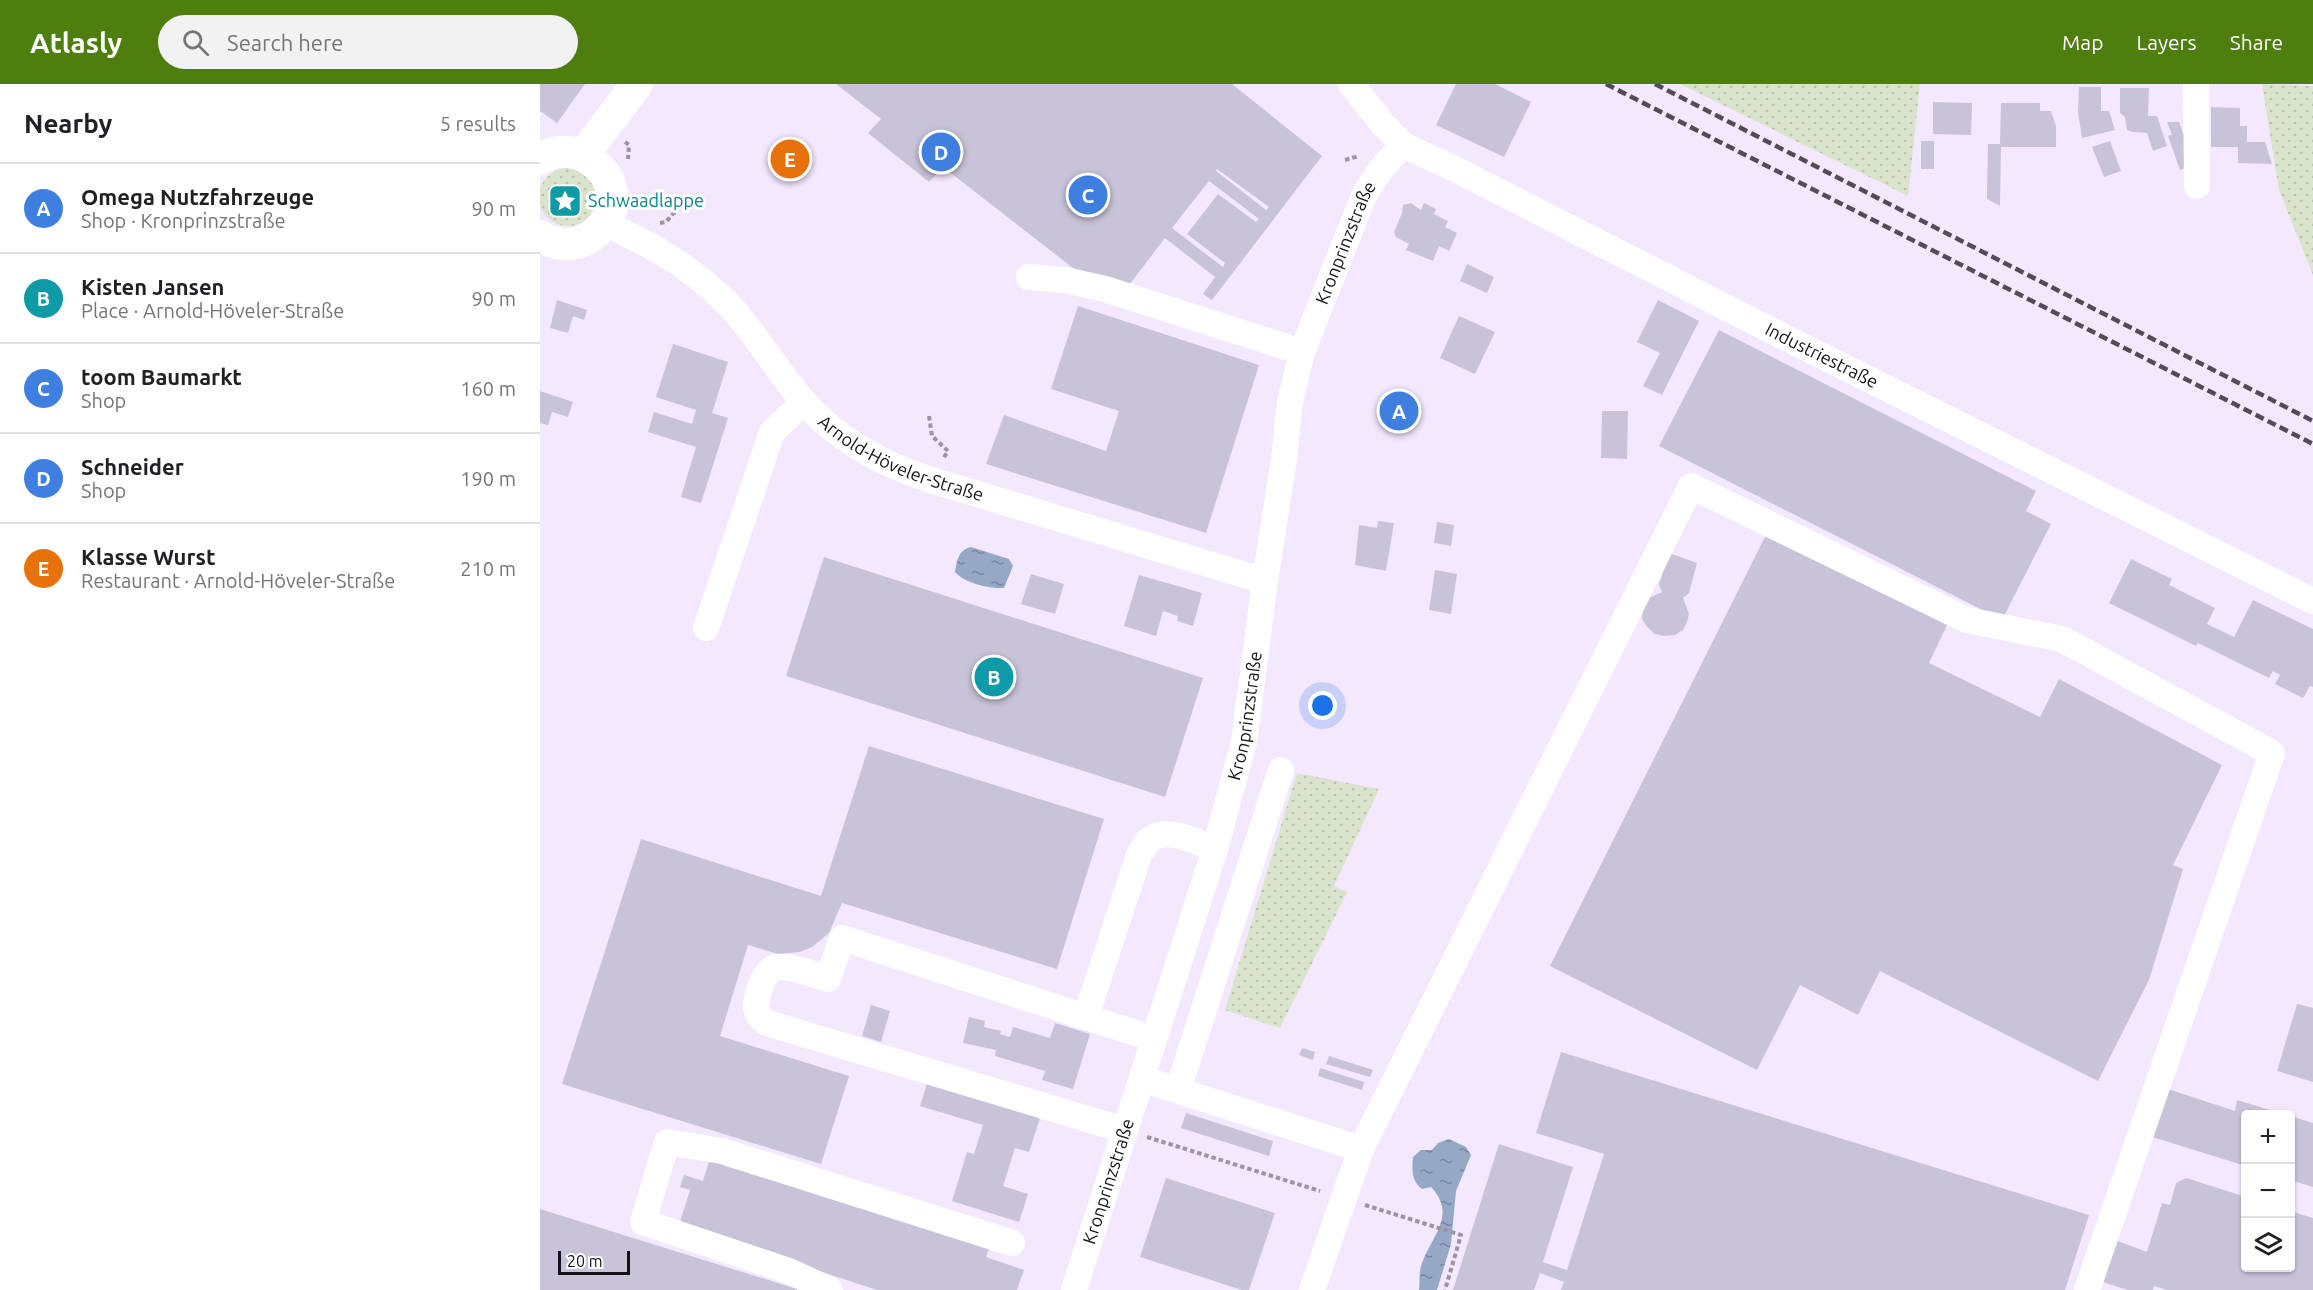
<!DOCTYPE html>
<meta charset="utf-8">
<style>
:root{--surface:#fff;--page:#f2f2f2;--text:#202124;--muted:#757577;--line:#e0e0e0;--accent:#4e7f0e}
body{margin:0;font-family:Ubuntu,sans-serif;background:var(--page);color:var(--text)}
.controls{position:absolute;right:18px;bottom:18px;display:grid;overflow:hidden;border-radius:6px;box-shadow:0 2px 4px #0004}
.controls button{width:54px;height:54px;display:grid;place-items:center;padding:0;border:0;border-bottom:2px solid var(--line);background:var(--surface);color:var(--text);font:30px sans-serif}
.scale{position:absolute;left:18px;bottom:15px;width:72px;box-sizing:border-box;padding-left:6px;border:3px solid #151118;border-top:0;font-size:16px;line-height:21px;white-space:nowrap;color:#151118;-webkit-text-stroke:4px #fff;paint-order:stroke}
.you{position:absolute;left:783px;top:622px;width:21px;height:21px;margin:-15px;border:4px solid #fff;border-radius:50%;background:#1a73e8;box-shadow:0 0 0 9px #1a73e833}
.badge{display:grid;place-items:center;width:39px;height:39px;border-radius:50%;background:var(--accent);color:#fff;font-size:20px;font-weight:700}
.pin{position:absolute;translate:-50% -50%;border:3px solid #fff;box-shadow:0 2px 6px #0006}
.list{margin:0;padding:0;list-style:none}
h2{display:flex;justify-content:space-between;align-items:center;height:78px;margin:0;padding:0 24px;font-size:26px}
h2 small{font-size:20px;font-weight:400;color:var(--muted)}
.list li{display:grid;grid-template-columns:39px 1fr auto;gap:18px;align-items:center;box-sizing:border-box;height:90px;padding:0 24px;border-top:2px solid var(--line)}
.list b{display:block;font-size:22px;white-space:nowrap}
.list p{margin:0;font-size:20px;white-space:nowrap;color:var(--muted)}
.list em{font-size:20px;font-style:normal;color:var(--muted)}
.icon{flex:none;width:33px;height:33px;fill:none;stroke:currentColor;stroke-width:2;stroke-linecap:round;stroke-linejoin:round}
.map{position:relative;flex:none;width:1773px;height:1206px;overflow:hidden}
header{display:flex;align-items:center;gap:36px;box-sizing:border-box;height:84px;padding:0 30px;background:var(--accent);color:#fff}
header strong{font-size:28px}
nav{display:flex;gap:33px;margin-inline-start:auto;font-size:21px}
.search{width:420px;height:54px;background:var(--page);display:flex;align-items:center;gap:15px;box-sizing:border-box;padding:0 21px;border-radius:33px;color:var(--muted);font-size:22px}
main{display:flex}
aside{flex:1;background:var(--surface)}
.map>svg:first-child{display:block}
</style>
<header>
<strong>Atlasly</strong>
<div class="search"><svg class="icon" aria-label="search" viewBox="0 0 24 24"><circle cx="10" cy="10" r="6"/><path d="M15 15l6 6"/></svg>Search here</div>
<nav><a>Map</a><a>Layers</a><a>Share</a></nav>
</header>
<main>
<aside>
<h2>Nearby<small>5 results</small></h2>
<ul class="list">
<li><span class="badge" style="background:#3f7fe0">A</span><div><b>Omega Nutzfahrzeuge</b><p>Shop · Kronprinzstraße</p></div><em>90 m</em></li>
<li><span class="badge" style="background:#0f9aa8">B</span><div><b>Kisten Jansen</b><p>Place · Arnold-Höveler-Straße</p></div><em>90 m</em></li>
<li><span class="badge" style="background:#3f7fe0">C</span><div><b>toom Baumarkt</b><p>Shop</p></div><em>160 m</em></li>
<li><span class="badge" style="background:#3f7fe0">D</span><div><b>Schneider</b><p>Shop</p></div><em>190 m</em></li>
<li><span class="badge" style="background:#e8710a">E</span><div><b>Klasse Wurst</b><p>Restaurant · Arnold-Höveler-Straße</p></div><em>210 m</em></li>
</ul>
</aside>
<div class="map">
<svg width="1773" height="1206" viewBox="0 0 1773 1206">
<defs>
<pattern id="green-dots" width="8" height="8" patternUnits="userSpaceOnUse" patternTransform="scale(1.5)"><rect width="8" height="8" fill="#dae4cc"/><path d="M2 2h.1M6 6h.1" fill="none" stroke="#bac3ae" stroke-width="1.8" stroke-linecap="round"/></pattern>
<pattern id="water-ripples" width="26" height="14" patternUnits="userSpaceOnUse" patternTransform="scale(1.5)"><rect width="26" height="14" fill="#95a8c5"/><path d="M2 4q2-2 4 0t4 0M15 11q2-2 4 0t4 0" fill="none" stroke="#78879f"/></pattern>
</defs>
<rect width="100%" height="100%" fill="#f4e8fe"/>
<g fill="url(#green-dots)">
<path d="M1140 0H1380L1368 112Z"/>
<path d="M1722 0 1773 2V191L1739 106Z"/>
<circle cx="28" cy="113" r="29"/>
<path d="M757 689 839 705 794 802 807 808 740 944 685 926Z"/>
</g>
<g fill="url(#water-ripples)">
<path d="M431 463 469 475 473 482 464 504C450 505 424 499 415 488 417 477 418 466 431 463Z"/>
<path d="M909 1055 926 1063 931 1071 916 1107 911 1160 897 1206H879C880 1200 879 1193 880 1187 886 1156 920 1134 891 1103L882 1105C871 1097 872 1085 873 1073L881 1066H892L898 1059Z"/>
</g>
<g fill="#c9c3d9" fill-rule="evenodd">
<path d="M0 0H45L17 39 0 27Z"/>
<path d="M296 0H692L782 72 672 216 663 210 675 193 625 154 586 205 533 184 403 83 389 98 328 49 341 35ZM677 85 729 123 726 126 676 87ZM669 97 719 135 716 138 678 110 647 150 685 179 683 183 632 144Z"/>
<path d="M916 0H955L991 18 964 73 896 41Z"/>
<path d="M1539 3H1561V27H1569L1575 46 1542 54 1538 28Z"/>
<path d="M1580 4H1609L1608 32H1617L1627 62 1613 67 1607 49 1592 48 1587 46 1585 33 1580 29Z"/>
<path d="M1393 18 1432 19 1431 51 1393 50Z"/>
<path d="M1461 19H1500V27H1511L1516 42V63H1461L1460 122 1447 115V107L1448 60H1460Z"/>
<path d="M1671 23 1700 24V42H1707V58H1725L1732 80 1698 79V63H1671Z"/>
<path d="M1627 38H1639L1655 81 1640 86 1628 52 1632 51Z"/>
<rect x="1381" y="57" width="13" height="28"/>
<path d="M1570 57 1581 87 1564 93 1552 63Z"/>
<path d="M871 119 881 126 884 119 896 125 894 130 908 137 905 143 917 149 909 167 899 162 893 177 866 166 869 160 856 153 854 148 862 129 863 121Z"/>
<path d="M927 180 954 193 947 209 920 197Z"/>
<path d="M17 216 47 226 44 236 33 232 28 249 10 244Z"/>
<path d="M1118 216 1159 237 1122 311 1103 302 1120 269 1097 258Z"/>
<path d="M538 222 719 281 666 449 446 380 464 331 566 367 579 327 511 305Z"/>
<path d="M919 232 955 248 935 290 900 274Z"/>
<path d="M1179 246 1496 407 1486 427 1511 440 1462 536 1119 362Z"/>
<path d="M133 260 188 278 172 329 188 334 161 419 141 413 156 363 108 348 114 328 152 340 156 326 116 313Z"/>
<path d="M0 307 33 318 28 333 12 328 8 341 0 339Z"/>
<path d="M1062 327H1088L1087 375 1061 374Z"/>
<path d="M838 437 854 439 846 487 815 481 819 441 837 444Z"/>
<path d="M897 438 914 441 911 462 894 459Z"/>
<path d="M1226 451 1407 541 1389 579 1500 633 1519 595 1682 681 1633 781 1643 785 1609 896 1558 997 1340 887 1318 931 1260 901 1217 986 1010 882Z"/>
<path d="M1129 469 1157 479 1149 509 1143 514 1149 530 1147 538 1143 546 1135 551 1125 552 1115 550 1107 543 1102 535 1103 523 1107 515 1122 508 1119 501Z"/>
<path d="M284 473 663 594 625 713 246 592Z"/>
<path d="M1591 475 1632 495 1629 501 1675 524 1667 540 1694 553 1713 516 1773 545V603L1770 602 1763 614 1735 600 1740 591 1733 587 1729 594 1658 559 1656 562 1569 519Z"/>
<path d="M895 486 917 490 911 530 889 526Z"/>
<path d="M491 490 524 500 515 530 481 520Z"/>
<path d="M599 491 662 509 653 542 637 537 638 532 623 527 616 552 584 542Z"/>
<path d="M329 662 564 735 517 885 302 819 289 849 272 863 260 868 238 870 208 861 180 952 309 992 281 1080 22 1000 101 755 281 812Z"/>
<path d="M1757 920 1773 924V998L1737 987Z"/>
<path d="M331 921 350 927 341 958 322 952Z"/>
<path d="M429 933 445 937 444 943 461 947 460 950 470 953 473 943 510 954 515 939 550 950 533 1005 502 996 505 987 455 972 456 966 423 959Z"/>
<path d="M762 964 775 968 773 976 759 971Z"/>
<path d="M1021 968 1549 1131 1525 1206H1021L1024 1198 1000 1189 994 1206H913L959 1060 1033 1083 1003 1178 1027 1186 1064 1070 996 1049Z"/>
<path d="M789 972 833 986 830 993 786 980Z"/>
<path d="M780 984 824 998 822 1006 778 992Z"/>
<path d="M389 993 502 1028 489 1068 475 1064 463 1102 488 1110 479 1138 412 1117 427 1068 434 1070 443 1041 380 1022Z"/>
<path d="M1628 1005 1695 1027 1697 1016 1743 1030H1706V1082L1612 1053Z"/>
<path d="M646 1029 733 1057 729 1072 641 1044Z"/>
<path d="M1750 1032 1773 1039V1103L1750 1096Z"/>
<path d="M171 1071 450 1162 446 1173 484 1186 477 1206H337L139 1141 150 1106 140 1103 144 1091 163 1097Z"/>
<path d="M626 1094 735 1129 709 1206H702L600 1173Z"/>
<path d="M1646 1094 1706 1113V1184H1750V1127L1773 1134V1206H1627L1614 1202 1613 1206H1588L1559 1197 1572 1155 1607 1168 1622 1119 1630 1121 1636 1099Z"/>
<path d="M0 1125 257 1205V1206H0Z"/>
</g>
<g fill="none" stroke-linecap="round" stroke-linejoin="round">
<g stroke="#9c93a4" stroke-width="4" stroke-dasharray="4.5 3" stroke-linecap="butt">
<path d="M85 58 89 61 88 75"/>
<path d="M805 76 819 72"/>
<path d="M120 139 126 138 138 124 154 121"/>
<path d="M389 332 392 352 408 367 403 375"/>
<path d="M607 1053 780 1107"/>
<path d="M825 1121 921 1151 905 1206"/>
</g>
<g stroke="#fff" stroke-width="26">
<path id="s1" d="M811 0 842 39 863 61 913 84 1248 255 1773 517"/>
<path d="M1656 0 1657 102"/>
<path id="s2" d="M65 138C83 149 103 157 121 168 145 182 166 199 186 218 216 248 236 287 264 318 298 356 344 381 391 396L725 497"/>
<path d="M489 193 525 196 565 205 762 268"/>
<path d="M166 544 232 348 264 318"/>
<path d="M546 932 599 771C603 765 607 756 614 753 631 744 659 759 675 765"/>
<path d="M602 995 821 1065"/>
<path d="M638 1006 741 686"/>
<path d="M584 1046 227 939C222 936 219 933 217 928 213 918 224 885 236 883 249 881 275 891 288 895L302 854 614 955"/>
<path d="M290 1206 249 1187 103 1138 127 1058 182 1067 472 1159"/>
<path id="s3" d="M534 1206 675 765 704 658 725 497 744 375 750 318 762 268 825 109 842 84 863 61"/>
<path d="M772 1206 821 1065 1151 402 1427 536 1522 555 1732 669 1547 1206"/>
</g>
<g stroke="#fff" stroke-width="32">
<path d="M43 71 97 0"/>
<path d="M0 75C41 48 96 102 62 142 56 149 49 155 40 158 26 162 12 160 0 152"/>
</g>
<g stroke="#524c57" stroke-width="4.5" stroke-dasharray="9 4.5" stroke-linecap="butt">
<path d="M1066 0 1773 360"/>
<path d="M1115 0 1773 337"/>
</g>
</g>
<defs>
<symbol id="sight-square" viewBox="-11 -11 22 22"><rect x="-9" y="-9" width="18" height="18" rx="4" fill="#0f9aa8" stroke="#fff"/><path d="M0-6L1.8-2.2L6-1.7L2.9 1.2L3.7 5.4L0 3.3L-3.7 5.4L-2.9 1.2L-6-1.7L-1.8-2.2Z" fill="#fff"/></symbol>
</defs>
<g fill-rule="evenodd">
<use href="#sight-square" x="6" y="98" width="38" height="38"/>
</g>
<g text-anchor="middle" stroke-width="6" stroke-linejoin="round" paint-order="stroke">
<g font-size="18" fill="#0d838f" stroke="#fff" text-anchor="start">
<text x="48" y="123">Schwaadlappe</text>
</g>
<g font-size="18" fill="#151118" stroke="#fff">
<text dy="6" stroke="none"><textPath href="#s3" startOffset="1086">Kronprinzstraße</textPath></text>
<text dy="6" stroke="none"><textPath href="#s1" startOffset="549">Industriestraße</textPath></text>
<text dy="6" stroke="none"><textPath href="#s2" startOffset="387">Arnold-Höveler-Straße</textPath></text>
<text dy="6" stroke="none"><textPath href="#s3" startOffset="600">Kronprinzstraße</textPath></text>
<text dy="6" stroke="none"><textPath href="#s3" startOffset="114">Kronprinzstraße</textPath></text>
</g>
</g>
</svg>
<div class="controls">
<button>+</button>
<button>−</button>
<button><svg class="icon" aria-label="layers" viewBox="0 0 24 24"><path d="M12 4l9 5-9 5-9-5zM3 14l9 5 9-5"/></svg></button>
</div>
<div class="scale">20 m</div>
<div class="you"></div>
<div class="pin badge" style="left:859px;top:327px;background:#3f7fe0">A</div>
<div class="pin badge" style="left:454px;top:593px;background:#0f9aa8">B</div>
<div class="pin badge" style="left:548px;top:111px;background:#3f7fe0">C</div>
<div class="pin badge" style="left:401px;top:68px;background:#3f7fe0">D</div>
<div class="pin badge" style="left:250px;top:75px;background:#e8710a">E</div>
</div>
</main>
